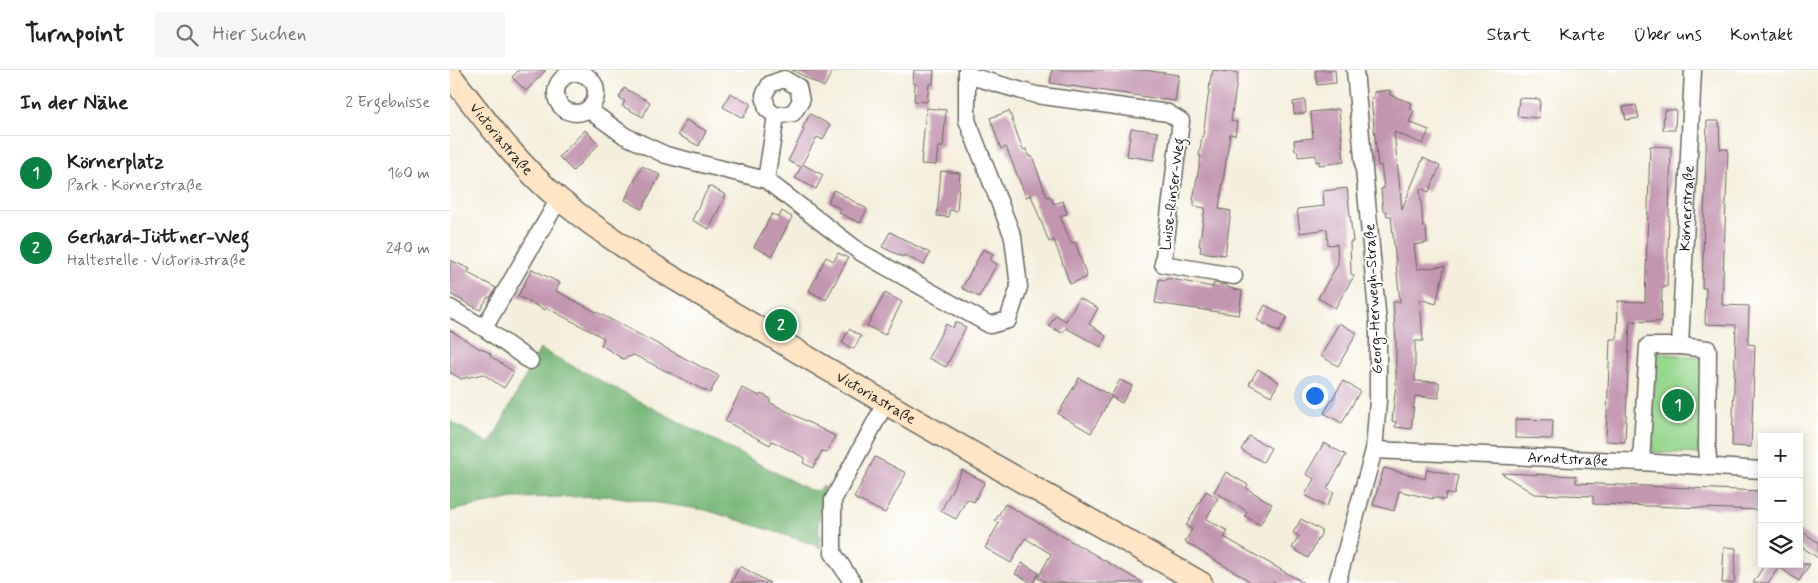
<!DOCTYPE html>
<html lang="de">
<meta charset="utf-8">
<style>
:root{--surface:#fff;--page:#f6f6f6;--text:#202124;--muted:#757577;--line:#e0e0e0;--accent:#0b8043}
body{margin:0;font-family:Mynerve,sans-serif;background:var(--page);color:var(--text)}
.controls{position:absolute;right:15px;bottom:15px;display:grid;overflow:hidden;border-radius:0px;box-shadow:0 2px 12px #0003}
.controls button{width:45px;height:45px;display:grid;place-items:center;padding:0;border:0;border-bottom:1px solid var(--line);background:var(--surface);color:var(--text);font:25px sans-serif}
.you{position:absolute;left:864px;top:325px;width:18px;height:18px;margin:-12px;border:4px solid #fff;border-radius:50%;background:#1a73e8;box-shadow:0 0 0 8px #1a73e833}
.badge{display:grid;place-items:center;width:32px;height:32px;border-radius:50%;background:var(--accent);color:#fff;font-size:16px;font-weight:700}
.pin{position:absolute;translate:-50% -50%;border:2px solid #fff;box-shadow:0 1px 5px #0006}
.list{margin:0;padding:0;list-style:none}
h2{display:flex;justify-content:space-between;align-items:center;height:65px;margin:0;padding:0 20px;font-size:21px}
h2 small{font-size:16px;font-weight:400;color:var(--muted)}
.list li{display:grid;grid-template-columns:32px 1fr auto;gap:15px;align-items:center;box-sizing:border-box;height:75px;padding:0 20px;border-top:1px solid var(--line)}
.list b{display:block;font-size:19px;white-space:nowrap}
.list p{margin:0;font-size:16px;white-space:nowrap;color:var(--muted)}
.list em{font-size:16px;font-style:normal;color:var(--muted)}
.icon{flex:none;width:28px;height:28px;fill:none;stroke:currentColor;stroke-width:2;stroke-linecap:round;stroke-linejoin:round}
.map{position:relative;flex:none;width:1368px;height:513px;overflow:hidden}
header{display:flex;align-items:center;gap:30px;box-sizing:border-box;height:70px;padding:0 25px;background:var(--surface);border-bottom:1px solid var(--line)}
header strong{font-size:24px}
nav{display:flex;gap:28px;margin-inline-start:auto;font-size:18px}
.search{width:350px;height:45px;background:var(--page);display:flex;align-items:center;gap:12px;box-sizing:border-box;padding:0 18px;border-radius:0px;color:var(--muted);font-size:19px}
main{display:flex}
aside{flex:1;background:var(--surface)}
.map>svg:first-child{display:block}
</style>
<header>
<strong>Turnpoint</strong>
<div class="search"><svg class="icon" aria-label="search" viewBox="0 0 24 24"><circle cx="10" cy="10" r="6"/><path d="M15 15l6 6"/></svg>Hier suchen</div>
<nav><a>Start</a><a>Karte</a><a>Über uns</a><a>Kontakt</a></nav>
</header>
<main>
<aside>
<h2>In der Nähe<small>2 Ergebnisse</small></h2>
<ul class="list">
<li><span class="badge">1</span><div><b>Körnerplatz</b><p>Park · Körnerstraße</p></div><em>160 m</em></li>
<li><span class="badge">2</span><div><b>Gerhard-Jüttner-Weg</b><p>Haltestelle · Victoriastraße</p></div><em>240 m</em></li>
</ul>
</aside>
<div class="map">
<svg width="1368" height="513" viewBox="0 0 1368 513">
<rect width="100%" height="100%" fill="#fff"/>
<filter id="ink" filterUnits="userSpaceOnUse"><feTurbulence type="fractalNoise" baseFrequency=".02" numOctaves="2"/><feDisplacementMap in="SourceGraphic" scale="10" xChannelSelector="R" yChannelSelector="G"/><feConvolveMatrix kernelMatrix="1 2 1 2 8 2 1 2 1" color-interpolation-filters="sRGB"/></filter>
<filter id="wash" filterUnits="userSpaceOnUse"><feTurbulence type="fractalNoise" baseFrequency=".0096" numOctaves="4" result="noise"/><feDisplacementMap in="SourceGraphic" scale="20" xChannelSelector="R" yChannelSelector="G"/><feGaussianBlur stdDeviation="1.12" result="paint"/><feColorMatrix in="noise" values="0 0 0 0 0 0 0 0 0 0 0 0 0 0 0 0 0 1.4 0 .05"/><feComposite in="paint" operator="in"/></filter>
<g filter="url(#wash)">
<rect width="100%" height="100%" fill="#f4efdc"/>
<path fill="#97d78e" stroke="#5a7a55" d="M1203 283 1254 287 1252 384 1202 382Z"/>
<path fill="#79b879" stroke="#4a6a4a" d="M90 279 357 419 367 421 374 416 368 454 371 478 351 470 256 440 161 426 63 428 0 441V351L40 374Z"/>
<g id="blocks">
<g fill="#c396b0">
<path d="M69 0H96L76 21 62 7Z"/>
<path d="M342 0H383L374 17Z"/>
<path d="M464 0H484L483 14H479L477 32 464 31 465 13H463Z"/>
<path d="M602 0H693L729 5 725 31 600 13Z"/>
<path d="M763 0 788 3 781 51 787 52 785 65 780 64 769 139 781 141 775 185 750 182 751 176H749L755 138 744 136V130H743L751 86H749L752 66H753L761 5H762Z"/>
<path d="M865 0H885L886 13 867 15Z"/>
<path d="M174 18 200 32 193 47 172 36 175 31 169 28Z"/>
<path d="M940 20V25L962 33 960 39 964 41 959 52 979 60 973 74 944 62 952 139 973 88 990 96 979 122 970 118 973 157H976L977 173 964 175 967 199 995 196 986 234 970 229 973 271H965V311L989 312V328L965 326 961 359 945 357 946 352 942 351 946 314V272L943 232H950L941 146H937L936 141H933L931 119 934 118 931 95 928 96 921 28 924 27V22Z"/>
<path d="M280 23 301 34 293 48 273 37Z"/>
<path d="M1069 28 1090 29 1089 48 1067 46Z"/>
<path d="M855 30 856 43 844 44 843 32Z"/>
<path d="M1186 35 1189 48 1176 50 1173 37Z"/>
<path d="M476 38 496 40 493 77H488L486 95 471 94Z"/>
<path d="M889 39 894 92 869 95V91L866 92V85L848 87V81H845L844 70 863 68 861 42Z"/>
<path d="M1214 40H1226L1225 60H1213Z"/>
<path d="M559 41 573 80 576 79 579 87 582 86 597 127 600 126 604 134 613 131 617 144 610 146 621 173 625 172 637 207 620 214 604 170 599 172 581 125 576 127 556 77 551 79 540 48Z"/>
<path d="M360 44 380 55 373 70 367 67 352 94 373 105 366 119 345 108 351 97 338 91 354 60 352 59Z"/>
<path d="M236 50 256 61 249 76 228 65Z"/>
<path d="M1257 51H1269L1270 79H1278L1272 235 1299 236 1298 274 1305 275 1301 377 1282 376 1286 255 1255 254 1256 218H1252Z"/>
<path d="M681 58 708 62 704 90 677 86Z"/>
<path d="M135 60 149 74 123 101 109 87Z"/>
<path d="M1200 76 1221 77 1217 217H1212L1211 252 1180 251 1175 372 1156 371 1160 269H1167L1168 231 1195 232Z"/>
<path d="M192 96 210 105 192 139 175 130Z"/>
<path d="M491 101 510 103 507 141 499 140V147L487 146Z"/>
<path d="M259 116 276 125 259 159 242 150Z"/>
<path d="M897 118 903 172H900L901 204 904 206 885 238 868 228 888 194 887 174 878 175 877 159 850 163 847 139 874 136 873 121Z"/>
<path d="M384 120 417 139 410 153 389 143 391 139 378 132Z"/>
<path d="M332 141 342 147 322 186 304 177 322 144 329 147Z"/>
<path d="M440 162 480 183 474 195 454 185 453 187 432 177Z"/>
<path d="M533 179 543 184 540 190 547 194 529 227 512 218Z"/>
<path d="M388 183 398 188 376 230 359 221 376 187 384 191Z"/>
<path d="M0 190 20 199 18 203 46 218 40 228 38 227 30 240 0 224Z"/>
<path d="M82 199 110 213 106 221 269 306 260 323 184 285 173 289 151 275 154 268 97 238 95 240 68 226Z"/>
<path d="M716 208 763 217 764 213 777 215V217L792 221 789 245 705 233 709 209 716 210Z"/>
<path d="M435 223 452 232 435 265 417 256Z"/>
<path d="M629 228 648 238 639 254 656 266 651 277 616 258 612 263 599 256 606 245 616 251Z"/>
<path d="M815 235 837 247 829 262 807 250Z"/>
<path d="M505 252 516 257 496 297 478 288 496 254 503 258Z"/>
<path d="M889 253 907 263 888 296 871 286Z"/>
<path d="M399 259 411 266 404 279 392 273Z"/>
<path d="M0 260 30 279 31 278 41 284 40 286 64 302 54 318 33 304 11 309 0 302Z"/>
<path d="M808 299 829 312 821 326 799 314Z"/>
<path d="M629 308 661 326 670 310 682 316 672 333 661 327 641 363 608 344Z"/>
<path d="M893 311 910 321 892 353 874 343Z"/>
<path d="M292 318 310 326 311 324 321 329 319 332 385 366 377 383 372 381 363 398 353 393 355 388 322 371 320 375 275 351Z"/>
<path d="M1065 349 1103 350 1102 369 1065 368Z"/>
<path d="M799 366 821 378 813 392 791 380Z"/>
<path d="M874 373 896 385 877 419 884 423 876 437 855 425 864 409 856 404Z"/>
<path d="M425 387 456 403 435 443 404 428Z"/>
<path d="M934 398 975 409 977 399 1008 406 1004 425 996 423 995 430 983 427V429L949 421 944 441 923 435Z"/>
<path d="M512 400 535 412 524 432 517 429 506 449 491 441Z"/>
<path d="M776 402 798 415 796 418 822 434 810 455 795 446 797 442 792 438 764 422Z"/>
<path d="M1051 403 1126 406V413L1311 421 1310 440 1143 434V426L1084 424Z"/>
<path d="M756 421 768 428 756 449 778 461 774 467 854 513H803L735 472 742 459 736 456Z"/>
<path d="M555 434 635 479 693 513H597L588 508 601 484 575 468 561 493 535 478 549 453 545 451Z"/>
<path d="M851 449 871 460V464L858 488 842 478 849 466 843 463Z"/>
<path d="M1349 460 1368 472V488L1349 475Z"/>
<path d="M1274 477 1286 478 1284 513H1272Z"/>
<path d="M572 493 589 503 583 513 565 504Z"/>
<path d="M1315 494H1360L1349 511 1329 497 1318 513H1303Z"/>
<path d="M290 496 320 513H281Z"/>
</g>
</g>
</g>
<g filter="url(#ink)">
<use href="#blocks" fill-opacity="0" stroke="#68665f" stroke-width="1"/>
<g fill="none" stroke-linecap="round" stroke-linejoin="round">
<defs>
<g id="minor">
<circle cx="126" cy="23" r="20"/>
<path d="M517 5 586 25 718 43 731 51 713 194 784 206"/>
<path d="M139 40 175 66 216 85 316 110 410 182 540 255 558 250 569 217 563 167 517 50V0"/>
<path d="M316 110 326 46 343 43 351 31 348 17 334 9 320 14 314 25 317 39 326 46"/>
<path d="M0 238 34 258 80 291"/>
<path d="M34 258 109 129"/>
<path d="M1230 276 1258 279 1257 378 1259 397"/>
<path id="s1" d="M924 380 1191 392 1312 400"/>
<path id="s2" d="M1191 392 1198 276H1230L1243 0"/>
<path d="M403 513 383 483V430L435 334"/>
<path d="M887 513 924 380 928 331V253L905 0"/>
</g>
<g id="secondary">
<path id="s3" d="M0 5C34 48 66 93 109 129 175 183 251 224 325 268 465 352 609 432 751 513"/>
</g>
</defs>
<use href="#minor" stroke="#68665f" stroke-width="19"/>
<use href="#secondary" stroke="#68665f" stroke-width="25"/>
<use href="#minor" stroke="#fff" stroke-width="16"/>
<use href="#secondary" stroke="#fde5c5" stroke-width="22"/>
</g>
</g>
<g text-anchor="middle" stroke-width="4" stroke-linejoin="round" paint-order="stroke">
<g font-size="15" fill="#1c1c1c" stroke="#fff">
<text dy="5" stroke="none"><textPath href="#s3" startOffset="82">Victoriastraße</textPath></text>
<text transform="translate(722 124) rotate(-83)" y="5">Luise-Rinser-Weg</text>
<text dy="5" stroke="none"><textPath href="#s2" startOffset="286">Körnerstraße</textPath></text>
<text transform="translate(923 229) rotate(-93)" y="5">Georg-Herwegh-Straße</text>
<text dy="5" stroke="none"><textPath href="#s3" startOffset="540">Victoriastraße</textPath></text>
<text dy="5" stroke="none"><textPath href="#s1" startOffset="194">Arndtstraße</textPath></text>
</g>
</g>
</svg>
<div class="controls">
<button>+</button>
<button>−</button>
<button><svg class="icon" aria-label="layers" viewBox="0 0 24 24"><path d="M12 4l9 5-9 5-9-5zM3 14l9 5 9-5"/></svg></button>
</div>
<div class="you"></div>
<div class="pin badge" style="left:1228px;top:335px">1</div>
<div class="pin badge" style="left:331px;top:255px">2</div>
</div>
</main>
